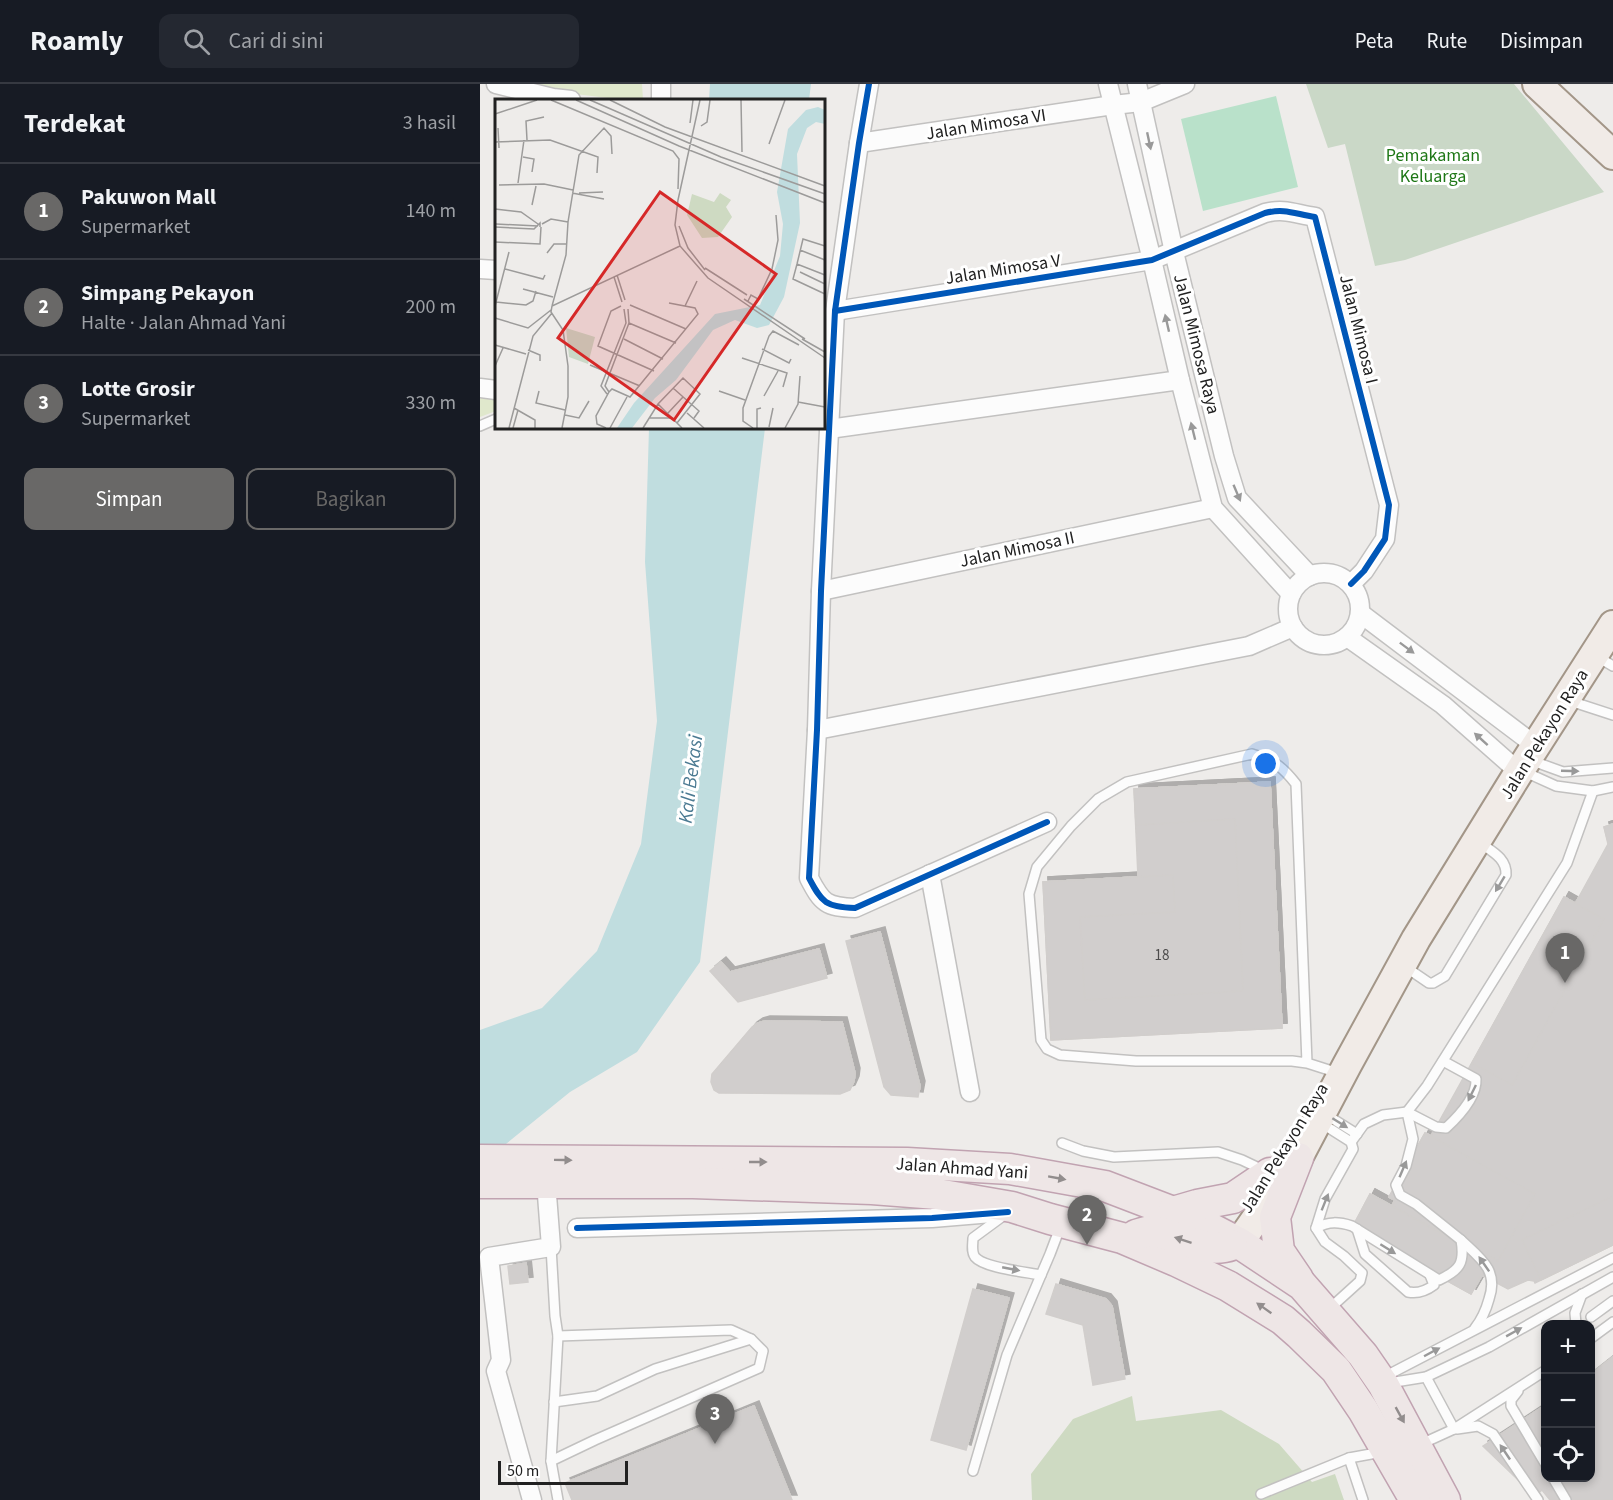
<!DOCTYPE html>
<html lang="id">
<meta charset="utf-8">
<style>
:root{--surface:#171b24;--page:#242831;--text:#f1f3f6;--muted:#9ea1a6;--line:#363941;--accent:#696867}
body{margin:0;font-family:"Source Sans 3",sans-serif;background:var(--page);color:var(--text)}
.controls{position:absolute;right:18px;bottom:18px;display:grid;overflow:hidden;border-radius:12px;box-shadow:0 3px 9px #0003}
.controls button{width:54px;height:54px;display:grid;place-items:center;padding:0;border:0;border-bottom:2px solid var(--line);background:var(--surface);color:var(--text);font:30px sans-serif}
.scale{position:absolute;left:18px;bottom:15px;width:130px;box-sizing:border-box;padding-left:6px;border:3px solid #212121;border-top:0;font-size:16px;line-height:21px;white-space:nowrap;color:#212121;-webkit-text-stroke:4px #fff;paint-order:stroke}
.you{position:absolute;left:786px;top:680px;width:21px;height:21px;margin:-15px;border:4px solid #fff;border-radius:50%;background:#1a73e8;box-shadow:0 0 0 9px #1a73e833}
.badge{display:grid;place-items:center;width:39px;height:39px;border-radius:50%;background:var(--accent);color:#fff;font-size:20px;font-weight:700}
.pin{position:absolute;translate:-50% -50px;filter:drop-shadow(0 2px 3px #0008)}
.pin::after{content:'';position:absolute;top:32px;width:21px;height:18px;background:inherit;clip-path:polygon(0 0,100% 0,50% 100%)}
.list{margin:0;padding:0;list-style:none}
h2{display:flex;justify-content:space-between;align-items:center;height:78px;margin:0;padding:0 24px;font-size:26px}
h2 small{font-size:20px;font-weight:400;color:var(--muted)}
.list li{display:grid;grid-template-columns:39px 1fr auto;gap:18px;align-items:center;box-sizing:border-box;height:96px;padding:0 24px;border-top:2px solid var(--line)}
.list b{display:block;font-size:22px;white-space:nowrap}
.list p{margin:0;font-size:20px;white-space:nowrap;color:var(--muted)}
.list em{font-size:20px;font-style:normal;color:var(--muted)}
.actions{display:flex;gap:12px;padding:18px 24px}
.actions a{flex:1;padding:14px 0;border:2px solid var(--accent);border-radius:12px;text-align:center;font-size:21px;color:var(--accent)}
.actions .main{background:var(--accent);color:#fff}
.icon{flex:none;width:33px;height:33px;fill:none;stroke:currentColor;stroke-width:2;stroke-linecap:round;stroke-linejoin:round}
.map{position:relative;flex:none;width:1133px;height:1416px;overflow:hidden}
header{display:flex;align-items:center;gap:36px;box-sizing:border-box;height:84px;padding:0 30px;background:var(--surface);border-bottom:2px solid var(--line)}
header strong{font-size:28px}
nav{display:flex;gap:33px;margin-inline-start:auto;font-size:21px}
.search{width:420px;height:54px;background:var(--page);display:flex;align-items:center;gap:15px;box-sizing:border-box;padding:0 21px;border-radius:12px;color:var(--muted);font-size:22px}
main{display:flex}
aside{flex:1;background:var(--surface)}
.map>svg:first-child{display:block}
</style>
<header>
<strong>Roamly</strong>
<div class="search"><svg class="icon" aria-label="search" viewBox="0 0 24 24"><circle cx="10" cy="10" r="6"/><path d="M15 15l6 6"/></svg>Cari di sini</div>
<nav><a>Peta</a><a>Rute</a><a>Disimpan</a></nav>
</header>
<main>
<aside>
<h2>Terdekat<small>3 hasil</small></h2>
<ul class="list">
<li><span class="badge">1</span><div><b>Pakuwon Mall</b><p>Supermarket</p></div><em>140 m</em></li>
<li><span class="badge">2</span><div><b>Simpang Pekayon</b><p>Halte · Jalan Ahmad Yani</p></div><em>200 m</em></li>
<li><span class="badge">3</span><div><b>Lotte Grosir</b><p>Supermarket</p></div><em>330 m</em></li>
</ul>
<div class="actions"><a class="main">Simpan</a><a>Bagikan</a></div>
</aside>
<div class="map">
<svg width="1133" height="1416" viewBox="0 0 1133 1416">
<defs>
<filter id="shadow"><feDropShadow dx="5" dy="-5" stdDeviation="0" flood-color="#0004"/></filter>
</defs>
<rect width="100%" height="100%" fill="#eeecea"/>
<g fill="#e0e8cc">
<path d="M44 0H162L163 16H144L47 4Z"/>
<path d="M0 313 16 316V327L0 333Z"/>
</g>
<path fill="#cedac2" d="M652 1312 656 1337 741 1326 799 1360 832 1398 855 1390 864 1416H552L551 1390 593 1335Z"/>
<path fill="#cad8c7" d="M826 0H1034L1124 108 925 176 895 182 865 60 848 64Z"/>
<path fill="#b9e1ca" d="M796 12 818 103 723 127 701 35Z"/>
<g fill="#c0dddf">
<path d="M230 0H331L329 16H229Z"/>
<path d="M169 344H285L220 878 157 968 90 1008 0 1081V946L62 924 117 867 161 760 177 637 165 478Z"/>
</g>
<g fill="#d1cecd" stroke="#d1cecc" stroke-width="1.5" filter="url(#shadow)">
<path d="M790 698 802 944 571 956 563 798 658 793 654 705Z"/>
<path d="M790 698 802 944 571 956 563 798 693 791 695 828 600 833 605 916 763 907 755 735 656 741 654 705Z"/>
<path d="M1133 740V769H1131L1124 743Z"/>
<path d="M1133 740V1161L1055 1199 1054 1197 1048 1196 1028 1205 1002 1191 991 1210 872 1144 890 1110 912 1122 915 1116 909 1113 945 1049 951 1052 1084 813 1095 820 1128 760 1124 743Z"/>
<path d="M1084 813 1124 835 1032 1001 992 979Z"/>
<path d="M400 848 440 1002 438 1013 411 1011 404 1003 366 857Z"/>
<path d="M339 865 347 894 258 918 230 887 241 878 250 888Z"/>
<path d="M285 937 362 938 375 989 374 997 370 1006 360 1010 239 1009 234 1006 231 998 232 990 272 943 278 939Z"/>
<path d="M945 1049 1055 1110 1018 1177 1006 1170 1005 1173 912 1122 915 1116 909 1113Z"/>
<path d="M890 1110 1010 1176 991 1210 872 1144Z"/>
<path d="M1133 1112V1161L1061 1196 1042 1156Z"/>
<path d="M46 1179 48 1198 30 1200 28 1182Z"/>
<path d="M576 1200 626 1215 632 1222 645 1295 613 1301 603 1241 566 1230Z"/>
<path d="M493 1205 529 1214 486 1366 451 1356Z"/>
<path d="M1133 1273V1416H1070L1062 1406 1055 1412 1003 1362 1064 1322 1066 1325V1394H1110V1291Z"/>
<path d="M274 1322 312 1416H92L85 1399Z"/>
</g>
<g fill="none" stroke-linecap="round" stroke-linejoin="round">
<defs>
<g id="service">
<path d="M0 342 16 335"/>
<path d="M1116 572 1133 582"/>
<path d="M1090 617 1133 631"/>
<path d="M1050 676 1083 688 1133 684"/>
<path d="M1043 687 1076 702 1113 707 1133 703"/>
<path d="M924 882 949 899H953L965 892 1026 791C1027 774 1011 767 999 758"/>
<path d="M827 979 816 700C802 682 793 676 772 670L647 698 618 715 591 742 557 783 549 810 561 956 567 965 580 971 656 977H812L827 979 852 987"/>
<path d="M845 1030 877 1050"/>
<path d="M841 1039 871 1058 873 1065 845 1115 836 1144 845 1158 864 1172 882 1189 880 1197 848 1226"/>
<path d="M871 1058 884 1040 903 1031 927 1028 956 1043 966 1044C979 1032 997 1013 996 995L963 977"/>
<path d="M582 1059 603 1067 634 1073 738 1068 762 1076 783 1086"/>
<path d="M527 1129 493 1154C493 1160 491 1168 495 1173 504 1184 546 1188 561 1191L570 1170 581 1141"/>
<path d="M836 1144C849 1137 859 1138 872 1142L959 1196C980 1186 985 1179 981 1156L936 1120 920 1111 916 1101 926 1082 933 1055 927 1028 947 1002 1087 779 1113 707"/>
<path d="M877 1145 885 1170 928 1208C938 1210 946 1207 954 1201L950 1191"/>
<path d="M981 1156C1000 1174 1019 1186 1009 1215 1006 1226 1003 1234 995 1244"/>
<path d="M71 1163 75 1232 78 1252 71 1377 78 1416"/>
<path d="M1111 1233 1133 1217"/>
<path d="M1096 1240 1095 1229 1102 1210"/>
<path d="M1110 1255 1133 1238"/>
<path d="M946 1293 974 1345"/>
<path d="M902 1294 1133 1174"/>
<path d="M909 1299 946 1293 1009 1263 1133 1193"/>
<path d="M1038 1307 1031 1316V1322L1066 1381"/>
<path d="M74 1318 117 1312 175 1285 271 1255"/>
<path d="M977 1345 998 1342 1013 1350 1058 1416"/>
<path d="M939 1361 974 1345 1066 1286"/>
<path d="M869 1374 902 1368"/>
<path d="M71 1377 115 1356 279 1284 283 1267 271 1255 251 1246 78 1252"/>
<path d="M493 1387 527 1271 561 1191"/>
<path d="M1073 1394 1086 1416"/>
<path d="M781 1410 869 1374 883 1416"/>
</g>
<g id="minor">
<path d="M16 0 73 14 91 16"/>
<path d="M181 0V16"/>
<path d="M389 0 379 59 355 227 341 507 337 646 329 794C342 819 346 823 375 824L567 738"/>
<path d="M628 0 672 176 700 296 733 424 811 510"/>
<path d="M657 0 694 168 744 372 757 414 830 492"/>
<path d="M379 59 633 21 661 18 705 0"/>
<path d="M0 185 16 186"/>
<path d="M355 227 672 176 785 129C805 124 815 130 835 133L909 421 905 455 884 487 871 500"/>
<path d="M0 304 16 306"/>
<path d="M349 345 700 296"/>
<circle cx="844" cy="525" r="36"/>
<path d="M341 507 733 424"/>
<path d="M880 529 1056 662"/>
<path d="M867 553 963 621 1039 688"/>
<path d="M337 646 769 562 813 543"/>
<path d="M450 790 490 1008"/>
<path d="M97 1144 452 1134 512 1129"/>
<path d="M52 1416 16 1287 21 1276 9 1173 71 1163 67 1111"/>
</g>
<g id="primary">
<path d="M1057 0 1133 71"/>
<path d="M759 1159 818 1074 867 981 936 855 1039 688 1133 541"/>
</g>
<g id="trunk">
<path d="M0 1076 427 1079 530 1085 625 1102 693 1128 734 1146 759 1159 822 1201 883 1271 903 1300 965 1416"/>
<path d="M0 1099H213L392 1105 457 1110 532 1123 570 1135 642 1154 696 1177 748 1202 803 1236 819 1250 856 1286 883 1326 935 1416"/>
<path d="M693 1128 717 1121 753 1114 790 1089"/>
<path d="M656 1151C662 1149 669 1146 674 1147 700 1151 725 1171 752 1161"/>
<path d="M818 1195 799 1167 795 1133 818 1074"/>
</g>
</defs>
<use href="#service" stroke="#c2c1c0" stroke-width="12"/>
<use href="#minor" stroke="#c2c1c0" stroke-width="21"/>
<use href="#primary" stroke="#a39688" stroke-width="32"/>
<use href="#trunk" stroke="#c1a3b1" stroke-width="33"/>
<use href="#service" stroke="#fcfcfc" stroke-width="9"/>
<use href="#minor" stroke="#fcfcfc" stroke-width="18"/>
<use href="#primary" stroke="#f1ebe7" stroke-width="28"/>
<use href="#trunk" stroke="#eee6e6" stroke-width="30"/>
<defs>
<g id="cycleway">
<path d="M389 0 379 59 355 227 341 507 337 646 329 794C342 819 346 823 375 824L567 738"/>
<path d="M355 227 672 176 785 129C805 124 815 130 835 133L909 421 905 455 884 487 871 500"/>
<path d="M97 1144 452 1134 528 1128"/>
</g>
</defs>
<use href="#cycleway" stroke="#fff" stroke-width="10"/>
<use href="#cycleway" stroke="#0057b8" stroke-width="6"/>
</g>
<defs><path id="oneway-solid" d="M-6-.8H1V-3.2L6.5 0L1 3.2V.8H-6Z" transform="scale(1.5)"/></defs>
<g fill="#999">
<use href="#oneway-solid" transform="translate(669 57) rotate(78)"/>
<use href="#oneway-solid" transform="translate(687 239) rotate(-103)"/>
<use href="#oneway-solid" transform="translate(713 347) rotate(-104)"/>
<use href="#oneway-solid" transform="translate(757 409) rotate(67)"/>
<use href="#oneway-solid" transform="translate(927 564) rotate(37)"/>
<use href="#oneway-solid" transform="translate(1001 655) rotate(-138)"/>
<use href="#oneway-solid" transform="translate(1090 687) rotate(2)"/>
<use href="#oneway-solid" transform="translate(1020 800) rotate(121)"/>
<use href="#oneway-solid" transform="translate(992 1009) rotate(116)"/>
<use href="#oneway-solid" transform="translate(860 1039) rotate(32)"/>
<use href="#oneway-solid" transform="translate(923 1085) rotate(-67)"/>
<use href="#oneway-solid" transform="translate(845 1118) rotate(-68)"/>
<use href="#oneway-solid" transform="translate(908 1165) rotate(32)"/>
<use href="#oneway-solid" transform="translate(1004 1180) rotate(-125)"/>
<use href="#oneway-solid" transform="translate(531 1185) rotate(11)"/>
<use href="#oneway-solid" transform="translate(1034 1248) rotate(-29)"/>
<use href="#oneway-solid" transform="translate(952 1268) rotate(-28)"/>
<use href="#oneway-solid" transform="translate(1025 1368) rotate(-124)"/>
</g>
<g fill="#928d8d">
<use href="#oneway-solid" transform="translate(83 1076) rotate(1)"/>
<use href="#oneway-solid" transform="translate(278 1078)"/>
<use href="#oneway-solid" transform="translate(577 1094) rotate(10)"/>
<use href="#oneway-solid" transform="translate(703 1156) rotate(-162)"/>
<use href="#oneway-solid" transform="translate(784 1224) rotate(-145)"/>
<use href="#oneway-solid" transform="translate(920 1331) rotate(61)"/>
</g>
<g text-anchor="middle" stroke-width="6" stroke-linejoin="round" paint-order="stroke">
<g font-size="15" fill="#4d4c4c">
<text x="682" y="876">18</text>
</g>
<g font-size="18" fill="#212121" stroke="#fff">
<text transform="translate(506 40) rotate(-9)" y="6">Jalan Mimosa VI</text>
<text transform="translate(523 185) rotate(-9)" y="6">Jalan Mimosa V</text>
<text transform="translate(879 245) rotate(76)" y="6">Jalan Mimosa I</text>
<text transform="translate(717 260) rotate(76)" y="6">Jalan Mimosa Raya</text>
<text transform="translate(537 465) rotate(-12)" y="6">Jalan Mimosa II</text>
<text transform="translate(1064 650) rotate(-58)" y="6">Jalan Pekayon Raya</text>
<text transform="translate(804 1064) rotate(-58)" y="6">Jalan Pekayon Raya</text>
<text transform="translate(482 1084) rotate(4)" y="6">Jalan Ahmad Yani</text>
</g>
<g font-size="18" fill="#1e7716" stroke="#fff">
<text x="953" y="77">Pemakaman<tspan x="953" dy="21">Keluarga</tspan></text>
</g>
<g font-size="20" font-style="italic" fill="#4b7a92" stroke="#fff">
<text transform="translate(210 695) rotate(-83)" y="7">Kali Bekasi</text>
</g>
</g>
<g transform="translate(15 15)">
<rect width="330" height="330" fill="#eeecea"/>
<path d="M225 94 236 101 231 108 237 118 223 138 207 139 192 116 197 95 219 103Z" fill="#cedac2"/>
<path d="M71 229 100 238 93 265 74 258Z" fill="#cad8c7"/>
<path d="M323 8 330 11V25L321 23 312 29 302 55 305 124 289 198 274 226 262 229 240 221 218 231 181 281 160 299 137 329H122L139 304 220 215 265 206 285 157 288 125 282 93 293 30 311 11Z" fill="#c0dddf"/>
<path fill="none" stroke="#9c9b9a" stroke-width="1.5" d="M56 1 178 52 184 60 183 90M81 1 184 47 330 104M95 1 226 58 330 95M115 1 170 28 330 87M205 1 183 101 180 126 185 147 213 179 330 259M246 1 247 53M0 15 42 1M195 24 198 1M206 27 212 23 215 1M3 29 4 49M32 41 31 22 49 18M0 43 55 41 103 58 102 74M274 45 290 1M28 58 39 60 37 73M23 84 29 41M4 86 49 85 78 91M77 94 109 100M84 94 108 93M37 106 41 87M0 110 26 113 43 125M1 125 43 127M47 125 56 120 73 123M184 127 193 149 210 171M0 128 39 130 45 124V128M0 143 45 145 46 128M305 151 330 161M52 154 59 145H71M302 165 308 140 330 147M210 169 252 196M10 170 48 180 50 176M305 173 330 185M122 176 130 201M330 176 302 165 298 180 330 195M119 178 127 203M28 190 58 198M249 200 310 240M253 202 256 196 263 200 277 170 283 141 281 116M1 203 31 206 38 202 41 192M135 206 191 230M0 207 14 153M57 207 71 156 73 123 84 56 109 29 116 37 117 55M126 207 116 212 103 247 159 272M190 207 202 182M0 219 33 229 56 211M134 224 181 244M129 240 168 260M307 240 330 253M0 246 31 255M267 250 294 264 296 260M33 251 45 256V262M247 259 292 274 288 288M95 266 145 287M0 267 8 249M178 289 204 312 199 319M44 292 41 304 70 311M224 292 250 301M114 293 110 287 134 224 133 210M112 295 106 287 131 224 129 210M269 297 283 272M303 303 330 308M163 305 187 329M19 309 40 321V329M173 314 188 298M192 314 209 329M70 316 84 319 94 302M154 319H176M274 328 278 309M14 329 38 237 57 214M18 329 23 311M67 329 73 298V267L68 231 56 213 57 207 185 147M111 329 102 325 101 317 114 293 117 290 135 298 203 215 200 209 174 204M115 329 132 298M148 329 163 305 188 279 205 295 182 324M258 329 248 322V309L274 237 278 232 304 246M262 329V310L266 309M290 329 303 305 305 277"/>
<path fill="#d62828" fill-opacity="0.15" stroke="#d62828" stroke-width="3" d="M165 93 281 175 179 321 63 239Z"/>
<rect width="330" height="330" fill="none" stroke="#212121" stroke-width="3"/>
</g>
</svg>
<div class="controls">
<button>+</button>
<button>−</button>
<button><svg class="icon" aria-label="locate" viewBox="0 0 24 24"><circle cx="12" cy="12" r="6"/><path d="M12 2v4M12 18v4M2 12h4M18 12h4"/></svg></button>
</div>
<div class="scale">50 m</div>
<div class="you"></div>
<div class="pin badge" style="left:1085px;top:899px">1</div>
<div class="pin badge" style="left:607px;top:1161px">2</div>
<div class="pin badge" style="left:235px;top:1360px">3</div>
</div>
</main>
